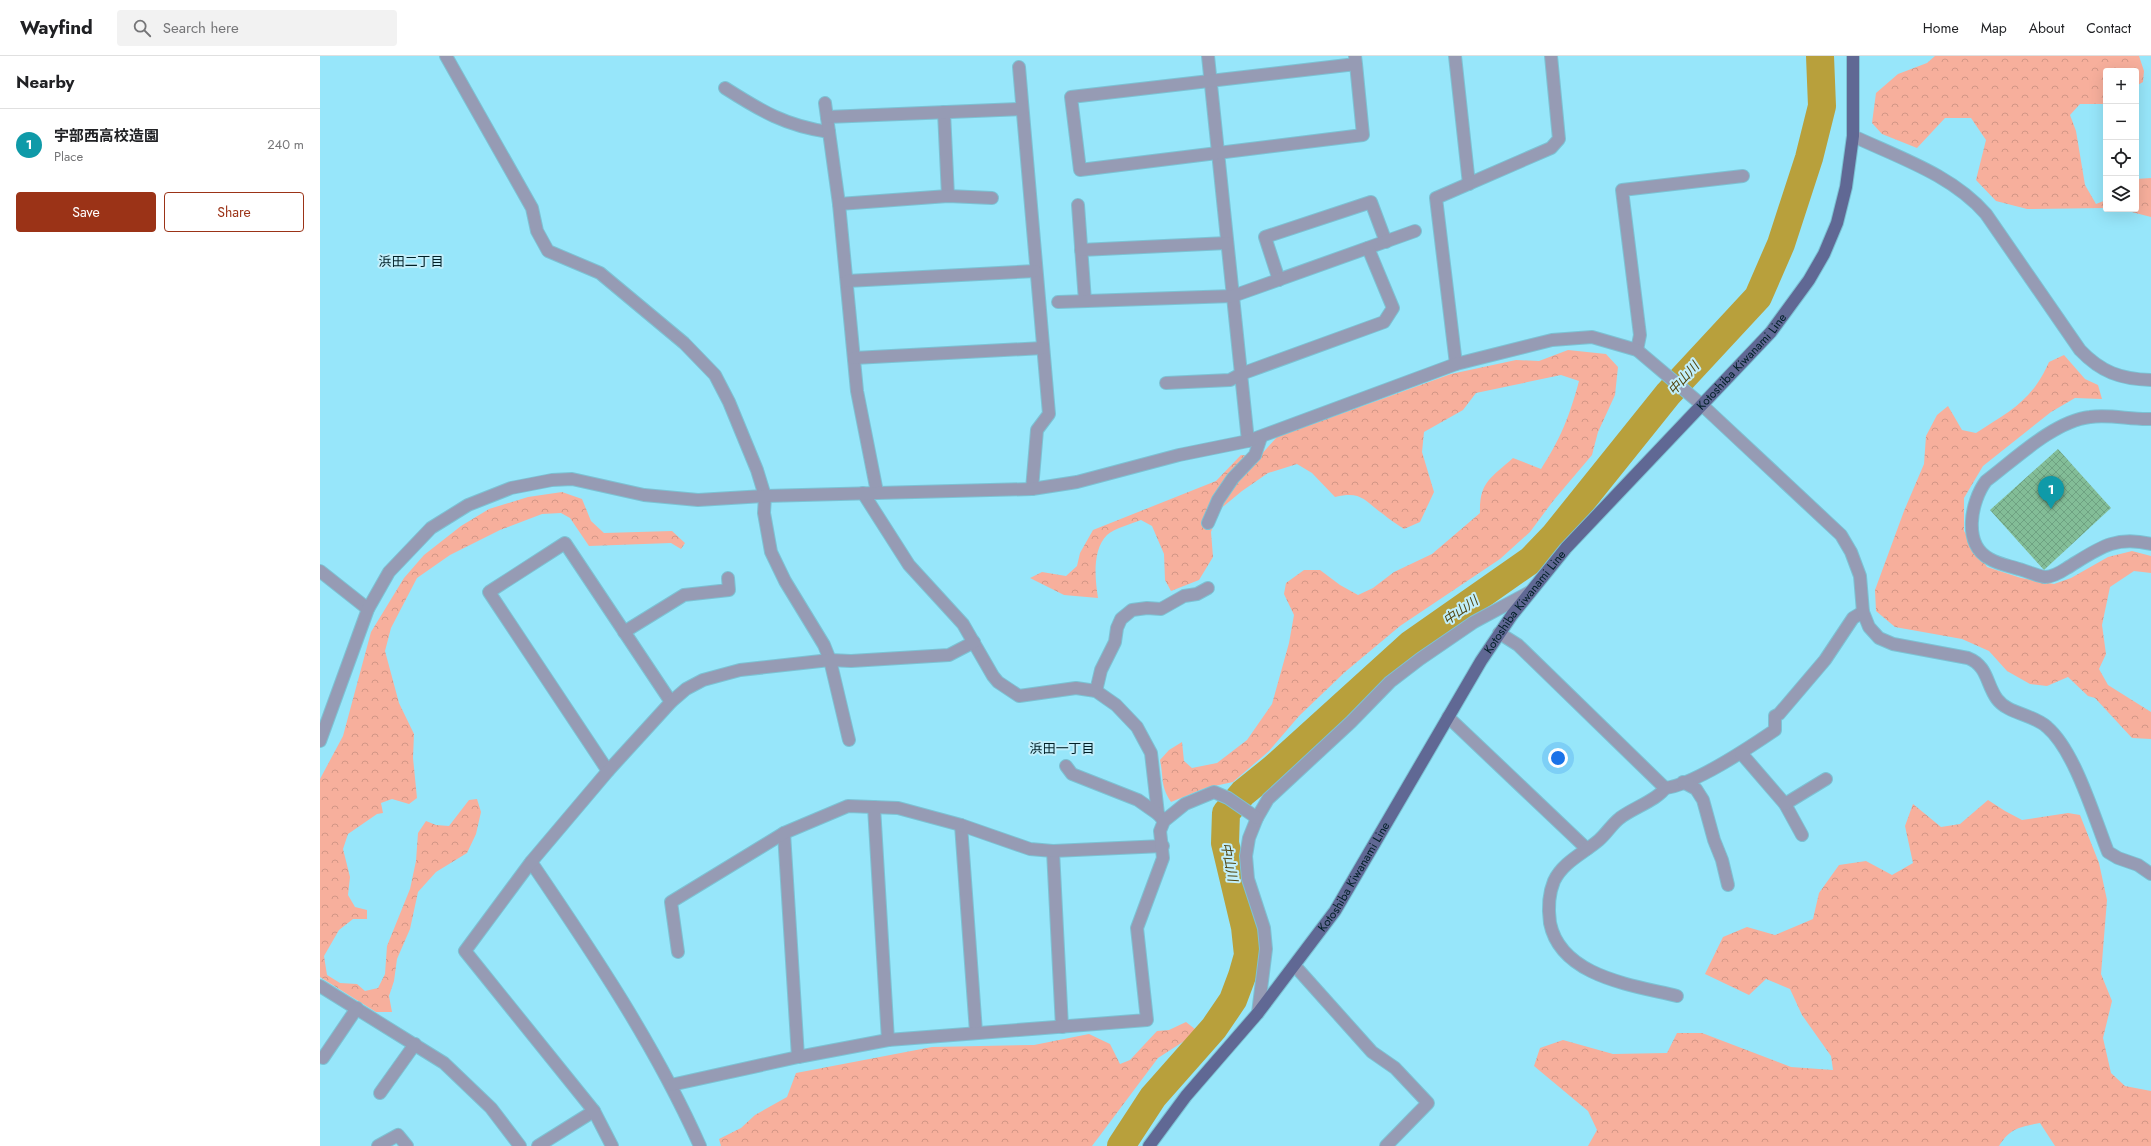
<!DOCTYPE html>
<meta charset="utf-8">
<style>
:root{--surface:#fff;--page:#f2f2f2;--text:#202124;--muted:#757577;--line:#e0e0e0;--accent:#9b3317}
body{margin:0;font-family:Jost,"Noto Sans JP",sans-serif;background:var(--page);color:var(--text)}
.controls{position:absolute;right:12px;top:12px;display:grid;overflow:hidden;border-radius:4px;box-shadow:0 4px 16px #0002}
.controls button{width:36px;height:36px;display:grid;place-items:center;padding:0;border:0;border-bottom:1px solid var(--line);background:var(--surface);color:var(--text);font:20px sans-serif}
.you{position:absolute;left:1238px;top:702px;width:14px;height:14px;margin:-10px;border:3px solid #fff;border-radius:50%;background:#1a73e8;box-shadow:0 0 0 6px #1a73e833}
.badge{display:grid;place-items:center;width:26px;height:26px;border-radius:50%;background:var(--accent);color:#fff;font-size:13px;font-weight:700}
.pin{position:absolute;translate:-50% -33px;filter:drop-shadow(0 1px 2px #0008)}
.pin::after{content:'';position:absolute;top:21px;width:14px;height:12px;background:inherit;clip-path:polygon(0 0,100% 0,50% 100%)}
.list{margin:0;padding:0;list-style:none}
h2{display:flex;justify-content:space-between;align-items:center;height:52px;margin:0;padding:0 16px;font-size:17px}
h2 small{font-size:13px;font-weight:400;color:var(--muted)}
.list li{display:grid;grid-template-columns:26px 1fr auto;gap:12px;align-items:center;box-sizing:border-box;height:72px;padding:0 16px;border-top:1px solid var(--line)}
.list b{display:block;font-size:15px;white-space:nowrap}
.list p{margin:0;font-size:13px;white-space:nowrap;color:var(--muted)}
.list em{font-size:13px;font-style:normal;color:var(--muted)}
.actions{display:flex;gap:8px;padding:12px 16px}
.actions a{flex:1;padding:9px 0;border:1px solid var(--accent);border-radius:4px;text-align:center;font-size:14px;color:var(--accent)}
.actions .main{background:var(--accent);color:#fff}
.icon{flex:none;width:22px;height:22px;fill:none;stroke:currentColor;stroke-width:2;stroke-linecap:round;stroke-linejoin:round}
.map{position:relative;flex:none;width:1831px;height:1090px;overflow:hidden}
header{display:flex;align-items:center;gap:24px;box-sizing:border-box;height:56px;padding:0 20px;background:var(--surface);border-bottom:1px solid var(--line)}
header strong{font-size:19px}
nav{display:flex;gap:22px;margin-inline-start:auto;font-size:14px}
.search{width:280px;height:36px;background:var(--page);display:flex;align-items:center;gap:10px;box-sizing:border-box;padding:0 14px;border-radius:4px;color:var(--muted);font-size:15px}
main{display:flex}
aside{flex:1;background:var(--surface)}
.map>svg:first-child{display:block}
</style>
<header>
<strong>Wayfind</strong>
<div class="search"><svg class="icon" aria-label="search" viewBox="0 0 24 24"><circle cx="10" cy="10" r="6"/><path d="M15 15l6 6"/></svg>Search here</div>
<nav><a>Home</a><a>Map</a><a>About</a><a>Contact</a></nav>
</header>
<main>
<aside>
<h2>Nearby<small></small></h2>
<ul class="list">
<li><span class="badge" style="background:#0f9aa8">1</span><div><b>宇部西高校造園</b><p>Place</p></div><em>240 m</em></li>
</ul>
<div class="actions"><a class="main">Save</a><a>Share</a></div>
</aside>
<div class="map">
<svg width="1831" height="1090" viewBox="0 0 1831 1090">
<defs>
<pattern id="forest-crowns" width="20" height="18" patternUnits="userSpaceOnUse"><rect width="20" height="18" fill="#f7af9c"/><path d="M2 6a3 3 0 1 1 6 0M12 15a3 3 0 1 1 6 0" fill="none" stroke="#d29686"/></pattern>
<pattern id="building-cross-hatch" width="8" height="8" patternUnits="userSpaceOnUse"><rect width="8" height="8" fill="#83bd97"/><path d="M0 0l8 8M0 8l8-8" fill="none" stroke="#6fa282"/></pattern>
</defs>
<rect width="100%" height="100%" fill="#97e6fa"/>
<g fill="url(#forest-crowns)">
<path d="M1615 0H1819L1824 15 1823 26 1816 30V15H1786V48H1760L1750 59 1756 75 1765 129 1776 148 1786 144V152L1707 153 1676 145 1656 124 1666 84 1651 62H1625L1597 92 1562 78 1552 67 1556 37 1578 18 1607 7Z"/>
<path d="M1831 122V161L1800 153H1816V123Z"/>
<path d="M1248 294 1286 298 1298 311 1295 339 1278 376 1272 399 1233 445 1210 476 1180 503 1080 570 1025 616 979 660 949 695 913 726 885 732 851 746C840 729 844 723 840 704L849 694 862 686 864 705 872 712 897 707 927 684 952 648 969 587 974 559 964 538 966 527 984 514H1000L1020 529 1038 539 1053 532 1074 516 1112 498 1160 457C1159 426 1171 422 1193 402L1221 413C1240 384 1250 359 1259 325L1241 319 1156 337 1143 354 1104 376 1102 396 1114 436 1100 466 1084 473C1077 468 1070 464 1063 458 1043 444 1042 435 1015 441L992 417 977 408 948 417 922 435 899 454 891 476 893 501 879 524 851 535 845 524 844 498 832 470 821 464C811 468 795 472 787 479 772 494 775 523 778 542L744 539 710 522 722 516 746 520 757 510 760 497 773 474 896 425 921 399 939 401 957 381 1131 318 1196 304 1219 305Z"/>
<path d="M1744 299 1765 323 1778 329 1782 343 1755 342 1731 356 1663 410 1644 442V475L1667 511 1701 522 1734 528 1751 522 1788 501 1812 495 1831 500V517L1814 515 1790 531 1782 569 1786 598 1779 613 1788 629 1831 656V683L1812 682 1775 642 1768 640 1748 621 1727 630 1710 628 1687 615 1669 595 1642 583 1575 571 1556 555 1555 534 1584 455 1604 408 1606 380 1617 359 1628 350 1642 374 1656 377C1690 355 1712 345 1729 306Z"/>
<path d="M242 436 262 443 271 465 284 477 352 475 365 487 361 493 351 487 269 490 250 462 241 457 222 458 180 474 130 499 97 522 71 572 65 595 79 647 94 678 93 702 97 742 89 748 72 743 61 747 63 757 57 758 28 778 23 793 30 821 28 839 35 851 47 854V863H33L19 874 4 900 7 919 20 927 37 928 45 935 58 932 65 918 67 890 90 833 96 805 98 777 106 765 116 769 129 770 149 744 157 743 161 756 156 778 147 797 116 816 98 836 90 873 77 903 74 925 69 940 72 956H56L0 921V723L23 680 51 576 84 522 104 499 141 470 169 453 208 441Z"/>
<path d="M1668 744 1685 755 1702 764 1748 757 1760 759 1779 807 1787 844 1781 918 1792 945 1783 982 1791 1017 1805 1030 1831 1035V1090H1735L1720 1067C1700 1071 1690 1072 1679 1090H1268L1277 1074 1268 1055 1214 1010 1220 992 1243 984 1293 998 1347 997 1357 977H1382L1471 1011 1513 1014 1511 1000 1482 959 1470 933 1446 923 1429 939 1385 918 1403 881 1427 871 1455 879 1493 863 1499 837 1519 809 1546 805 1572 819 1593 807 1585 770 1593 748 1621 771 1640 768Z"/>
<path d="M866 966 875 973 872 980 838 1002 772 1090H401L399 1083 421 1072 435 1059 467 1041 476 1017 612 991 714 989 769 978 790 988 800 1008 810 1004 837 975 849 974Z"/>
</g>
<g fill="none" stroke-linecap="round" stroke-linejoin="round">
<path stroke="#b8a03c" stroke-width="28" d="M801 1090 833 1041 894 972 913 944 922 920 928 899 925 871 905 787 906 757 923 737 954 712 1091 588 1211 504 1234 480 1348 338 1438 241 1461 188 1489 102 1502 50 1500 0"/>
</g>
<path fill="url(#building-cross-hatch)" d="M1738 393 1791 452 1724 514 1670 454Z"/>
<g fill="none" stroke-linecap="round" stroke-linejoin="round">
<defs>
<g id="minor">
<path d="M126 0 212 152 217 175 228 195 280 217 364 287 395 319 409 346 437 414 445 440 444 457 451 496 465 525 504 589 510 604 529 684"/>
<path d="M888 0 928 385"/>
<path d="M1035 0 1036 8 1043 79 760 114 751 41 1036 8"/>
<path d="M1135 0 1149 128"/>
<path d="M699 11 729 358 717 374 712 433"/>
<path d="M405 32C441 55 466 70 509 76"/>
<path d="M505 47 519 148 537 335 557 436"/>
<path d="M624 56 628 140"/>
<path d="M507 61 701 53"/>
<path d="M1533 80C1580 102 1632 119 1666 158L1760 294C1781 316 1800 323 1831 324"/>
<path d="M519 148 628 140 672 142"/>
<path d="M758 149 765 245"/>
<path d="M761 194 907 187"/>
<path d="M959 224 945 181 1051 146 1066 186"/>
<path d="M527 225 715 215"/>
<path d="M738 246 913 240 1095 175"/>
<path d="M1317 294 1320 279 1302 134 1423 120"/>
<path d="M534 302 723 292"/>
<path d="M1136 308 1116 142 1231 92 1239 83 1231 0"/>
<path d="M846 327 910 324 921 318 1064 266 1073 252 1048 192"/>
<path d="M1831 363C1811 364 1790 358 1770 361 1734 365 1694 404 1666 425 1651 445 1642 489 1670 503 1678 508 1690 510 1699 513 1707 515 1717 520 1725 521 1733 521 1741 516 1747 512 1778 493 1794 479 1831 488"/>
<path d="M543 437 589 509 643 568 673 620 678 626 699 640 756 632 776 635 796 649 817 671 831 697 838 758 844 765"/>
<path d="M888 467 898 444 913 422 935 399 941 381"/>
<path d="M0 515 48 553"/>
<path d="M304 576 364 539 409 534 408 522"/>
<path d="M1179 577 1198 589 1345 732C1374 729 1430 691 1455 674V660L1459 658 1505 604 1533 562 1543 556"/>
<path d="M776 635 781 614 795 586 797 572 801 563 812 554 827 552 841 553 864 540 877 538 888 532"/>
<path d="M1128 661 1267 793"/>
<path d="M0 685 48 553 69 516 111 472 148 449 191 432 232 424 252 423 324 439 378 444 445 440 712 433 757 426 859 399 928 385 1136 308 1232 284 1272 281 1317 294 1382 349 1521 479 1531 496 1540 520 1543 556 1549 571 1559 582 1573 588 1648 602C1668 610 1666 628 1677 643 1688 658 1713 658 1727 671 1755 695 1774 761 1788 796L1798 802 1818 809 1831 818"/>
<path d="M1421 697 1465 748 1482 779"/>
<path d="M746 710 752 718 818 744 838 758"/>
<path d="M288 715 169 536 245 487 351 646"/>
<path d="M1363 726 1376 733 1383 744 1394 784 1402 804 1408 829"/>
<path d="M1345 732C1339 743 1311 753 1300 762 1292 768 1287 777 1279 784 1264 797 1243 806 1234 825 1229 837 1228 853 1230 867 1241 921 1313 929 1357 940"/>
<path d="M1465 748 1506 723"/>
<path d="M554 751 568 984"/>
<path d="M641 769 656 976"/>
<path d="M464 777 478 1001"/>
<path d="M733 795 742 971"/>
<path d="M211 806C273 897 335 989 380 1090"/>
<path d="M358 896 351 846 464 777 528 750 578 752 641 769 710 793 733 795 843 790"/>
<path d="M975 910 1052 996 1075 1012 1108 1047 1066 1090"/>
<path d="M0 930 124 1007 171 1052 200 1090"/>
<path d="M938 957 946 893 944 872 928 823 926 800 929 782 937 762 948 743 1031 666 1070 626 1100 603 1154 566 1210 536"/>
<path d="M3 1002 37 952"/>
<path d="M351 1029 478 1001 568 984 827 964 817 872 843 802 840 775 844 765 865 748 894 736 908 742 937 762"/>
<path d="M60 1037 95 988"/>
<path d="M58 1090 78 1079 87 1090"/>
<path d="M218 1090 274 1055"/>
<path d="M292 1090 274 1055 145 895 211 806 288 715 351 646 366 633 383 624 420 614 510 604 531 605 629 599 654 586"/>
</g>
<g id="major">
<path id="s1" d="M829 1090 866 1040 938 957 1015 855 1161 605 1192 559 1246 492 1451 276 1489 224 1504 198 1517 167 1526 131 1533 80V0"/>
</g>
</defs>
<use href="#minor" stroke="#7cc2d4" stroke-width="14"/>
<use href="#major" stroke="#7cc2d4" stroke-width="14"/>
<use href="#minor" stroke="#969bb4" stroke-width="12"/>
<use href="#major" stroke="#606894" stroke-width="12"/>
</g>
<g text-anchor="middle" stroke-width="4" stroke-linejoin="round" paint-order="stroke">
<g font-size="12" fill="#001f26" stroke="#c1eefa">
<text dy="4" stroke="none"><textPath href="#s1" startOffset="987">Kotoshiba Kiwanami Line</textPath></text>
<text dy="4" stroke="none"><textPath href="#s1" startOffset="663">Kotoshiba Kiwanami Line</textPath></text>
<text dy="4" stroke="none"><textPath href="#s1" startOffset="339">Kotoshiba Kiwanami Line</textPath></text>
</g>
<g font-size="13" fill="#001f26" stroke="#c1eefa">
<text x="91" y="210">浜田二丁目</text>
<text x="742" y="697">浜田一丁目</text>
</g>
<g font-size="13" font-style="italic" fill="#52450f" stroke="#c1eefa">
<text transform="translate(1363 322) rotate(-48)" y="5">中山川</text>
<text transform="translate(1140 554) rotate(-35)" y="5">中山川</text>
<text transform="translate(910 806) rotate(79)" y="5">中山川</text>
</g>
</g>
</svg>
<div class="controls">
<button>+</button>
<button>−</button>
<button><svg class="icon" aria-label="locate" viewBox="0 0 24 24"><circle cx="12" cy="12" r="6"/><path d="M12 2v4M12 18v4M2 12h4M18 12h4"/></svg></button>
<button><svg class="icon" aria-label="layers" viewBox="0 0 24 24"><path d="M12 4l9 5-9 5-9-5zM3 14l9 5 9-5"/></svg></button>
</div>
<div class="you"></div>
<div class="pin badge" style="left:1731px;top:453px;background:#0f9aa8">1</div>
</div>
</main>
